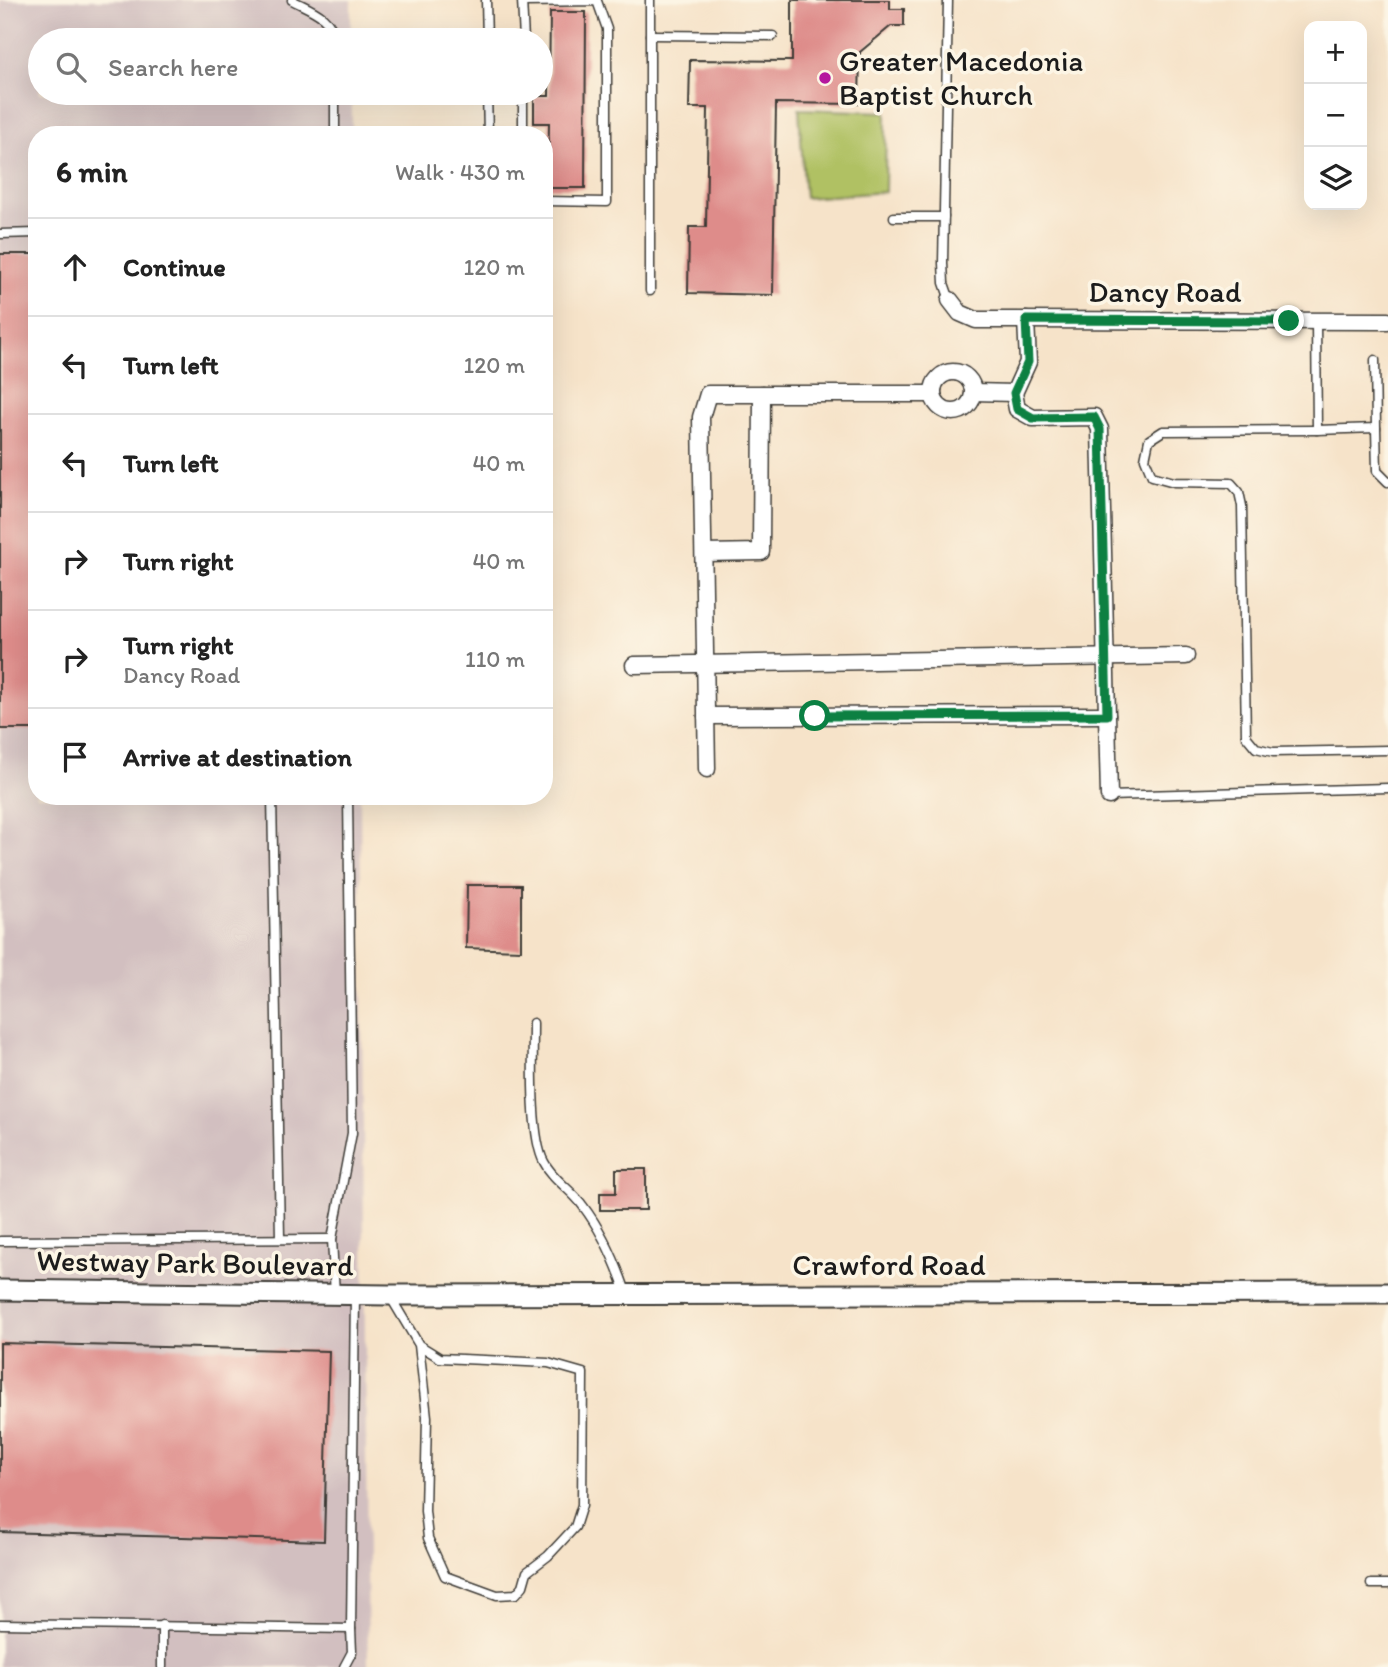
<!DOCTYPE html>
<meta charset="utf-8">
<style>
:root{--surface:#fff;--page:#f2f2f2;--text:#222;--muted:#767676;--line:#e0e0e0}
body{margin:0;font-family:Itim,sans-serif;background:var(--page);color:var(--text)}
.controls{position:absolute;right:21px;top:21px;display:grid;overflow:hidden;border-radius:14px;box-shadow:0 7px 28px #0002}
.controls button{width:63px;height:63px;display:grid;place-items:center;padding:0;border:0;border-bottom:2px solid var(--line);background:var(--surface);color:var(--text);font:35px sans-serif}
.stop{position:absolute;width:21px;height:21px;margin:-16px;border:5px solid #0b8043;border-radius:50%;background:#fff}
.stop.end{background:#0b8043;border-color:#fff;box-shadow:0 2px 7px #0008}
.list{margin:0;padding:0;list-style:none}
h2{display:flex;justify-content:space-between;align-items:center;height:91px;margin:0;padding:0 28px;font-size:30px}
h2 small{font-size:23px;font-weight:400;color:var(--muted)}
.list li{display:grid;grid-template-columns:46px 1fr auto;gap:21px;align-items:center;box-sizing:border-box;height:98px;padding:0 28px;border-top:2px solid var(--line)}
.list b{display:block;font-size:26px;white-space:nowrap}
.list p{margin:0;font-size:23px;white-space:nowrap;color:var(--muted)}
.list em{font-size:23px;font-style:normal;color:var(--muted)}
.icon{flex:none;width:38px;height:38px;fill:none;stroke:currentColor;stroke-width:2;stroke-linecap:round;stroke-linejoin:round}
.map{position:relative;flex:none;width:1388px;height:1667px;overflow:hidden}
.search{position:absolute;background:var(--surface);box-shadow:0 7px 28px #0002;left:28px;top:28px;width:525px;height:77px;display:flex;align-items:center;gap:18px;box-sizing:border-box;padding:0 24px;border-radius:38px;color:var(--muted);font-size:26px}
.panel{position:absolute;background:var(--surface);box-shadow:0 7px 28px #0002;left:28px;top:126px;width:525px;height:679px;border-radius:28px}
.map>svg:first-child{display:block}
</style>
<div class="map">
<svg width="1388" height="1667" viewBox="0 0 1388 1667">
<rect width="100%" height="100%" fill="#fcf5e5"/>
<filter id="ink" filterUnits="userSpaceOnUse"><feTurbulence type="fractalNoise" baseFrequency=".0143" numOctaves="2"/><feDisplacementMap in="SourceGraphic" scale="14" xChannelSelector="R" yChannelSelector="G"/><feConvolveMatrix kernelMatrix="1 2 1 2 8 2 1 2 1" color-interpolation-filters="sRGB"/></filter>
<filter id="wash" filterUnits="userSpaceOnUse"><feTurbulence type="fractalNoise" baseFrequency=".00686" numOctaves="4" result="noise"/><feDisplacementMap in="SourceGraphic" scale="28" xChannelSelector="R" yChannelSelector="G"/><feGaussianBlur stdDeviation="1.57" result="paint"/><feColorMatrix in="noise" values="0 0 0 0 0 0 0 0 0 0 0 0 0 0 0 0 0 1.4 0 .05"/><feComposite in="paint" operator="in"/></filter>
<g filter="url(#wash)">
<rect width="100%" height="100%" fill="#f6e3c9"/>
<path fill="#d2bfc0" d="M0 0H351V40H40V93H352V135H37V796H360L368 1667H0Z"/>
<path fill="#b0c164" stroke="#666e40" stroke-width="2" d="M799 109 886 112 885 192 805 198Z"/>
<g id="blocks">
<g fill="#de8c8a">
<path d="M792 0H890V9H904V26H891L860 52 859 104 776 103 773 295 688 293 689 227H706L708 108H689L690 60 792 61Z"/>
<path d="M550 12H586L585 188H548L549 123H534V96H549Z"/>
<rect x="0" y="254" width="37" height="475"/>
<path d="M467 885H521V950L466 948Z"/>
<path d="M616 1169H646V1210H600V1193H616Z"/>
<path d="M0 1343 329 1351 324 1541 0 1532Z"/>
</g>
</g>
</g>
<g filter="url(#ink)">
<use href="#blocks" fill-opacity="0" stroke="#3d3a36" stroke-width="2"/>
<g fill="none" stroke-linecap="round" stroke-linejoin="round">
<defs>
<g id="service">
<path d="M292 0C311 10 332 16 335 40"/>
<path d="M486 0 487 40"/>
<path d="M522 0 524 40"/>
<path d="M650 0V291"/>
<path d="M948 0 943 263 944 283 950 300"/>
<path d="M524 2 597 1 607 29V202L544 201"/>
<path d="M650 35 773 36"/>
<path d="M335 93V135"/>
<path d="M465 135 488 134 487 93"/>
<path d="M523 135V93"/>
<path d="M894 217H944"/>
<path d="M0 234 37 233"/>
<path d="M1316 321 1317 430 1376 428 1375 360"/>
<path d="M1376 428 1377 471 1388 482"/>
<path d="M1317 430 1163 431 1149 440 1145 459 1152 476 1174 482 1231 483 1239 492 1242 506 1246 736 1256 748 1273 752 1388 750"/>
<path d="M272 796 280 1238"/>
<path d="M1109 796 1388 788"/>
<path d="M533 1023C533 1055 530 1137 544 1162 553 1180 572 1190 583 1206 602 1231 616 1263 626 1292"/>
<path d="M0 1241 332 1239"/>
<path d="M335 1295 332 1239 352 1133 348 796"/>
<path d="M391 1298 419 1345 440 1358 548 1363 583 1373 582 1505 575 1527 548 1556 527 1572 523 1586 516 1594 497 1595 445 1576 428 1538 425 1511 427 1417 419 1345"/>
<path d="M1371 1584H1388"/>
<path d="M0 1624 351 1629 355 1295"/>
<path d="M162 1667V1625"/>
<path d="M344 1667 352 1652 351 1629"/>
</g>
<g id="minor">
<path d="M950 300 960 313 976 320 1388 321"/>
<circle cx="953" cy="392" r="20"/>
<path d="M974 392 1014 393 1028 362 1026 320"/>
<path d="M1014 393 1017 409 1033 418 1094 417 1100 429 1109 796"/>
<path d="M704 553 761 552 762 394"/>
<path d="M634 665 1186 656"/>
<path d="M706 716 1107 715"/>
<path d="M707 769 701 417 708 394H933"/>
</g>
<path id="tertiary" d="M0 1290 389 1295 1388 1293"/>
</defs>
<use href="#service" stroke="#3d3a36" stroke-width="11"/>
<use href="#minor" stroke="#3d3a36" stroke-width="19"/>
<use href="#tertiary" stroke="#3d3a36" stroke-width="23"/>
<use href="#service" stroke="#fff" stroke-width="8"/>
<use href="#minor" stroke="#fff" stroke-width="16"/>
<use href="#tertiary" stroke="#fff" stroke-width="19"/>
</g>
</g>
<g fill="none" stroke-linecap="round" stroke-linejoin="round" filter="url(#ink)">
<path stroke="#0b8043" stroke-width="9" d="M815 716 1107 715 1100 429 1094 417 1033 418 1017 409 1014 393 1028 362 1026 320 1289 321"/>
</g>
<circle fill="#b5179e" stroke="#fcf5e5" stroke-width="2.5" cx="825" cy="78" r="7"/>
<g text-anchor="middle" stroke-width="7" stroke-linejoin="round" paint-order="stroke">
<g font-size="30" fill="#1c1c1c" stroke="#fcf5e5" text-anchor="start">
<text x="839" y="71">Greater Macedonia<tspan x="839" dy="34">Baptist Church</tspan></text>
</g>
<g font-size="30" fill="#1c1c1c" stroke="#fcf5e5">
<text x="1165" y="302">Dancy Road</text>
<text transform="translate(195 1263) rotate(1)" y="10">Westway Park Boulevard</text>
<text x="889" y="1275">Crawford Road</text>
</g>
</g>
</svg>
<div class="controls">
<button>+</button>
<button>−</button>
<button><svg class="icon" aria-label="layers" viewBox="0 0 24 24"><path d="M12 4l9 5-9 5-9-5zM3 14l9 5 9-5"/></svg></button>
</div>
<div class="stop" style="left:815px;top:716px"></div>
<div class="stop end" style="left:1289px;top:321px"></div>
<div class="search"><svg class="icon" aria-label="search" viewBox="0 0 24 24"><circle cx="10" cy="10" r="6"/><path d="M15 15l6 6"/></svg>Search here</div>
<section class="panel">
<h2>6 min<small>Walk · 430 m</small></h2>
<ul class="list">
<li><svg class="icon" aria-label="ahead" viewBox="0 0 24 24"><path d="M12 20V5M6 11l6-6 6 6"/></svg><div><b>Continue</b></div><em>120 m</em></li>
<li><svg class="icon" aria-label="left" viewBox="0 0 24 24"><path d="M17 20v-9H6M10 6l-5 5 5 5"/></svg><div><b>Turn left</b></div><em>120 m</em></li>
<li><svg class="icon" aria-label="left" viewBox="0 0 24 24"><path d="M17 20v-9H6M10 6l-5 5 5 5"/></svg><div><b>Turn left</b></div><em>40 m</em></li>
<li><svg class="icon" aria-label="right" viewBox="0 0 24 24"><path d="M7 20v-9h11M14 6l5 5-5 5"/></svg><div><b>Turn right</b></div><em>40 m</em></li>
<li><svg class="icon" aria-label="right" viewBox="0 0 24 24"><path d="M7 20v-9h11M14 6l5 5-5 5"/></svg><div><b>Turn right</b><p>Dancy Road</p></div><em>110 m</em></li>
<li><svg class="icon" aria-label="arrive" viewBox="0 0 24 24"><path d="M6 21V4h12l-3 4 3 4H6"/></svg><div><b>Arrive at destination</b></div></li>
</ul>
</section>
</div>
